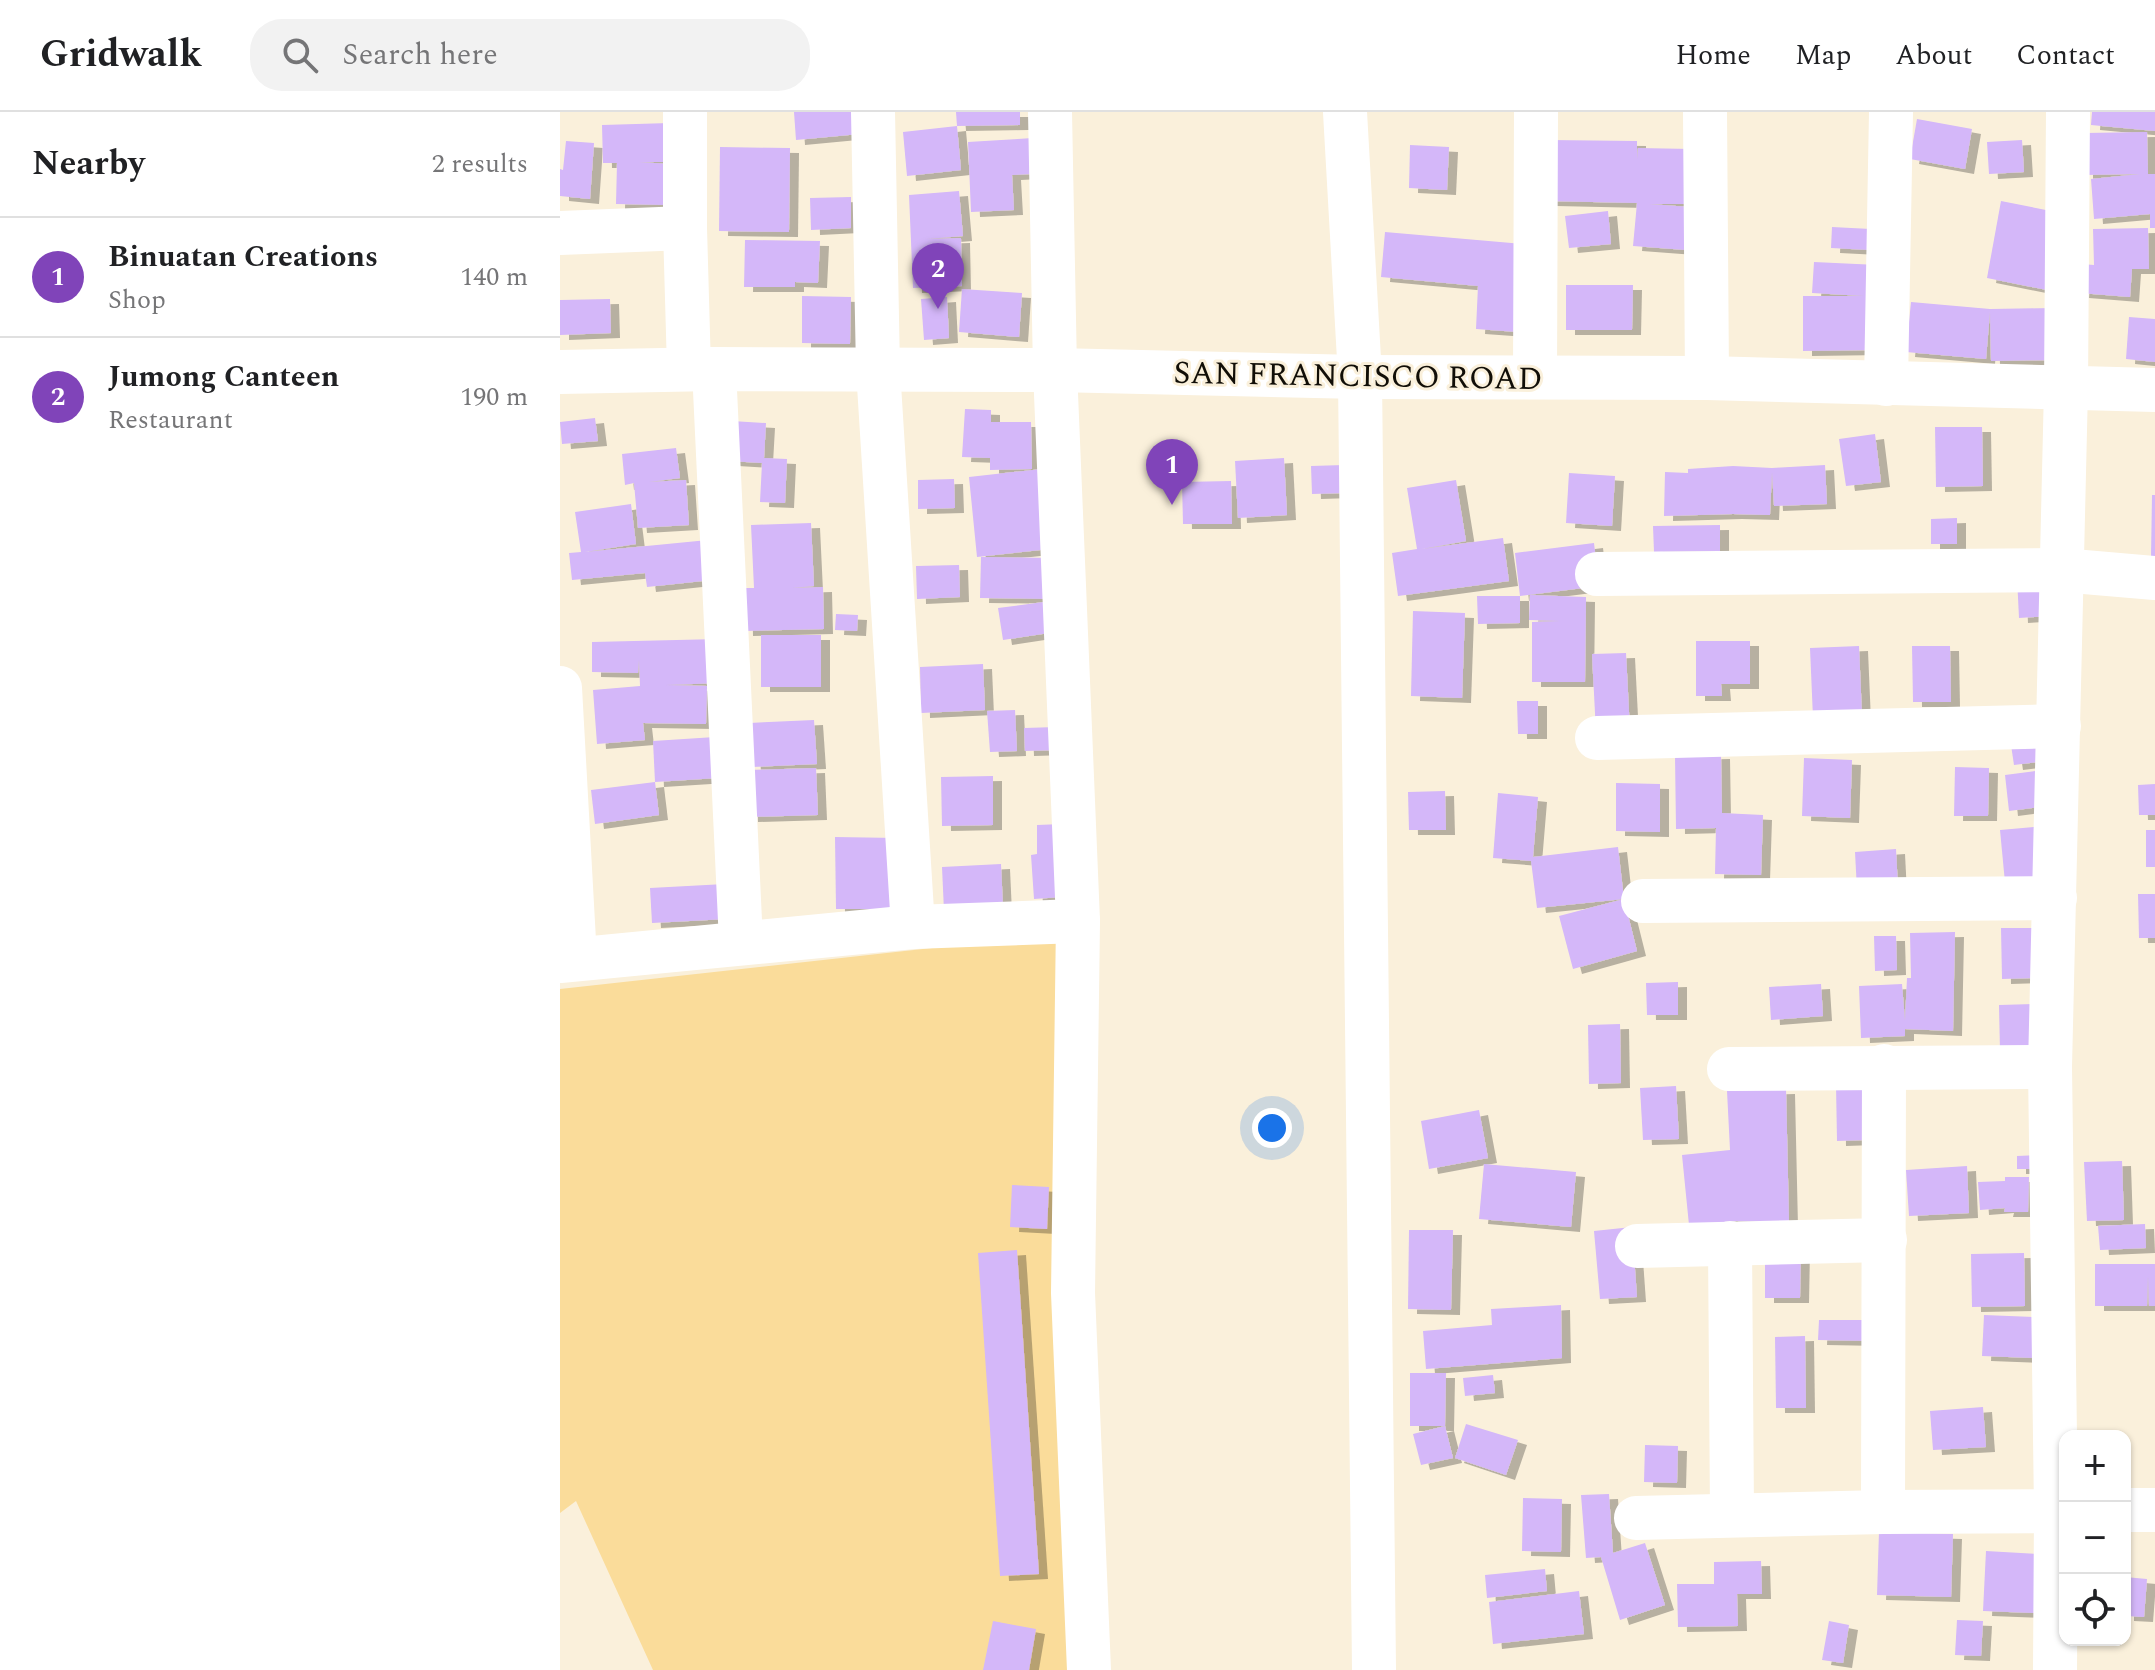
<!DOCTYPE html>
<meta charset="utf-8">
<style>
:root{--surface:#fff;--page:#f2f2f2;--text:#202124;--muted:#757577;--line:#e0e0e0;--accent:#8044b9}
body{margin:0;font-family:Spectral,serif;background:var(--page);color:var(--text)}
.controls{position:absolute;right:24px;bottom:24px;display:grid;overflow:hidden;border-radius:16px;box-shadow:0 2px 6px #0004}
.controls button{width:72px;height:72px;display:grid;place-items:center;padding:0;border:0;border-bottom:2px solid var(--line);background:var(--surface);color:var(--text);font:40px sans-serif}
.you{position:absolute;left:712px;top:1016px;width:28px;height:28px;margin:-20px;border:6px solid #fff;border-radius:50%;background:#1a73e8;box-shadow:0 0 0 12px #1a73e833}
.badge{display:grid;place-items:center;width:52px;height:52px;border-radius:50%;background:var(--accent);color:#fff;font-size:26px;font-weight:700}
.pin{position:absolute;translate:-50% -66px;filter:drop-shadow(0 2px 4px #0008)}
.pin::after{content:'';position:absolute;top:42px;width:28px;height:24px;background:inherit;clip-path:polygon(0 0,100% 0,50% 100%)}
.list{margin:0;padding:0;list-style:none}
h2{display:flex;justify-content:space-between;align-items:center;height:104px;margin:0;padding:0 32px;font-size:34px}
h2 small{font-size:26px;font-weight:400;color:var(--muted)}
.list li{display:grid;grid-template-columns:52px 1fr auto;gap:24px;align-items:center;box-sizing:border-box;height:120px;padding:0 32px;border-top:2px solid var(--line)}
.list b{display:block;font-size:30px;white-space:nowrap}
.list p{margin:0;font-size:26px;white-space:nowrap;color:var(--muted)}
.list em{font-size:26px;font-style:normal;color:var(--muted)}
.icon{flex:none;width:44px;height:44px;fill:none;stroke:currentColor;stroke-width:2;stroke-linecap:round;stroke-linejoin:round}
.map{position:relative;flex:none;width:1595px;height:1558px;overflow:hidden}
header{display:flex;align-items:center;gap:48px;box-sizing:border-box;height:112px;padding:0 40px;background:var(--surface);border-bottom:2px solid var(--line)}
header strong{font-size:38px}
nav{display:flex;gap:44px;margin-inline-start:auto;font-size:28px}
.search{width:560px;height:72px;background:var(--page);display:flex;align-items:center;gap:20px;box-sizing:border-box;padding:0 28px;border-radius:32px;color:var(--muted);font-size:30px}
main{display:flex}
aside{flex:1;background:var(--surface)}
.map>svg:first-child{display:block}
</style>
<header>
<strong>Gridwalk</strong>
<div class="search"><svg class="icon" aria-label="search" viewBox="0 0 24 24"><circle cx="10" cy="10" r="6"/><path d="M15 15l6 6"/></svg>Search here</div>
<nav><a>Home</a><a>Map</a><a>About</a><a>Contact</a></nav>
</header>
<main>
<aside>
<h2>Nearby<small>2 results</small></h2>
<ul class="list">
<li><span class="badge">1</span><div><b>Binuatan Creations</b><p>Shop</p></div><em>140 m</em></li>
<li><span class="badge">2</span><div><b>Jumong Canteen</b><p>Restaurant</p></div><em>190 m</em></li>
</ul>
</aside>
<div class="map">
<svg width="1595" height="1558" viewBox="0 0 1595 1558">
<defs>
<filter id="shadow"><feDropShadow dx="9" dy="5" stdDeviation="0" flood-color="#0004"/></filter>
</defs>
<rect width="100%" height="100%" fill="#faf0db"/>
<path fill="#fadc9a" d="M508 821 516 1558H93L16 1389 0 1401V877Z"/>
<g fill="#d4b7f9" filter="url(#shadow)">
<path d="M234 0H308L310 21 236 28Z"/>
<path d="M396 0H460V13L397 14Z"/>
<path d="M1532 0H1595V19L1531 13Z"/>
<path d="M1357 7 1412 17 1405 57 1350 47Z"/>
<path d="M110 11 111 50H79L109 52 108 93 56 92 57 51H43L42 13Z"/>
<path d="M397 14 401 58 347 64 343 20Z"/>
<path d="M1587 20 1588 62H1595V116H1590V102L1534 107 1531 67 1580 62 1524 63V21Z"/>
<path d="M488 25 490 61 452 63 454 98 411 100 408 30Z"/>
<path d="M988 28 1077 29V47L1078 36 1132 37 1130 92H1089L1130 95 1126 138 1073 134 1077 91 987 89Z"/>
<path d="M1462 28 1464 60 1429 62 1427 30Z"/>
<path d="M6 29 34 31 30 87 0 84V57L3 58Z"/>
<path d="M850 33 889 35 887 78 849 76Z"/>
<path d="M160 35 230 36 229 120 159 119Z"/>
<path d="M399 79 403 124 367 127 401 126 402 174 353 176 349 83Z"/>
<path d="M291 85V116L251 118 250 86Z"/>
<path d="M1441 89 1501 101 1487 178 1427 166Z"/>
<path d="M1048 99 1051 132 1009 136 1005 104Z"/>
<path d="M1272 115 1311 117 1310 138 1271 136Z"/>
<path d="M1588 116 1589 157H1572L1570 185 1520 181 1522 152 1534 153 1533 117Z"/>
<path d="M825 120 963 132 958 220 916 217 918 174 821 165Z"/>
<path d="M185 128 260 129 258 171 235 170V175H184Z"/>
<path d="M1254 150 1318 153 1314 238 1243 239V184H1304L1252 181Z"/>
<path d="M1006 173H1073L1072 218H1006Z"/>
<path d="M402 177 462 181 459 225 399 220Z"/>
<path d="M242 184 291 185 290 232 242 231Z"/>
<path d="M387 185 389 226 364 228 361 187Z"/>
<path d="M50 187 51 221 0 223V188Z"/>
<path d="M1351 190 1430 197 1497 196 1498 248 1431 249 1430 200 1426 247 1346 240Z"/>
<path d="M1569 205 1595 207V250L1566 247Z"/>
<path d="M405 297 431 298V310H471L472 357 430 358V346L402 345Z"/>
<path d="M35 306 38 329 2 332 0 310Z"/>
<path d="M172 309 206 311 204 346 227 347 225 391 200 390 202 351 169 349Z"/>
<path d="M1375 315H1422L1423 374 1376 375Z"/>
<path d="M1315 322 1321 370 1286 374 1279 327Z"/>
<path d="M116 336 120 366 89 370 126 368 129 413 78 416 74 371 65 373 62 342Z"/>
<path d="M724 346 727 403 678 406 675 349Z"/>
<path d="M784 353V381L752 382 751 354Z"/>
<path d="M1265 353 1267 392 1214 394 1212 360 1210 403 1173 402 1104 404 1105 360 1128 361V357L1173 354 1212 356Z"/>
<path d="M491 356 499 436 417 445 409 365Z"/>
<path d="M1009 361 1055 364 1052 414 1006 411Z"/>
<path d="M394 367 395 396 358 397V368Z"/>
<path d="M896 368 906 429 862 437 943 426 949 469 838 484 832 441 857 437 847 376Z"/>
<path d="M671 369 672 412H623L622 370Z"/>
<path d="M1592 383H1595V446H1591Z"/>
<path d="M71 392 76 432 25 440 148 428 152 468 87 475 85 461 12 468 9 441 21 440 15 400Z"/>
<path d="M1397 406V432H1371V407Z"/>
<path d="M251 411 254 474 232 476 263 475 264 517 184 519 183 476H194L191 413Z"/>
<path d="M1160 413V439L1094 440 1093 414Z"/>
<path d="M1034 431 1039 474 960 484V511L918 512 917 484H960L955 441Z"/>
<path d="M421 445 494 446 493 487 420 486Z"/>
<path d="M399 453 400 485 357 487 356 454Z"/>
<path d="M1489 463 1492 504 1459 506 1457 465Z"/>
<path d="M970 483 1026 485 1025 570H972V510L1000 509 969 508Z"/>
<path d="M484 490 489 521 443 528 438 496Z"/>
<path d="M853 499 905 501 902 586 851 584Z"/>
<path d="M276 502 298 503 297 519 275 518Z"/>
<rect x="201" y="523" width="60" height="52"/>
<path d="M159 527 160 571 106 573 147 574 146 612 83 611 85 628 37 632 33 578 80 574 79 548 78 561 32 560V530Z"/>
<path d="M1136 529H1190V572H1161L1162 584H1136Z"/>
<path d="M1299 534 1302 604 1253 606 1250 536Z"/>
<path d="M1352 534H1390L1391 590H1353Z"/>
<path d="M1066 541 1070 619 1036 621 1032 542Z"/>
<path d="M423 552 425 598 361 601 360 555Z"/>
<path d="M957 589H978V622H958Z"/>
<path d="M455 598 457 639 430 640 427 599Z"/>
<path d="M254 608 257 652 192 655 189 611Z"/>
<path d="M497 615 498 638 465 639 464 616Z"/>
<path d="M155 625 158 666 95 670 93 629Z"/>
<path d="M1476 629 1478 650 1454 653 1451 633Z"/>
<path d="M1161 642 1162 701 1203 703 1201 763 1155 762 1156 716 1116 717 1115 643Z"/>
<path d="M1244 646 1292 648 1290 706 1242 704Z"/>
<path d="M1395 655 1429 656 1428 704H1394Z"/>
<path d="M256 656 258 703 189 705 188 658Z"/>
<path d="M1483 658 1487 694 1449 699 1445 663Z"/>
<path d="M433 664V713L382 714 381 665Z"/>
<path d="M95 670 99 703 35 712 31 678Z"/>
<path d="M1056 671 1100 672V720L1056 719Z"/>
<path d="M1595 672V703H1579L1578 673Z"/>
<path d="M885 679 886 718H849L848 680Z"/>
<path d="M938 681 978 685 973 745 1058 735 1064 787 977 796 971 749 933 746Z"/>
<path d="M502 712 515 784 474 787 471 743 477 742V713Z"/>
<path d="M1484 714 1489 777 1446 781 1440 718Z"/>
<rect x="1586" y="718" width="9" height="37"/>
<path d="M275 725 338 726V797H276Z"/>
<path d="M1336 737 1338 776 1297 778 1295 740Z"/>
<path d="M441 752 443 796 384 799 382 755Z"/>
<path d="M165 772 167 807 92 811 90 776Z"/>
<path d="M1578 782H1595V826H1579Z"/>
<path d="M1064 787 1077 839 1013 857 999 804Z"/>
<path d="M1441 816H1478V866L1442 867Z"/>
<path d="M1395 820 1393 919 1345 917V924L1301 926 1299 874 1342 872 1345 909 1347 866H1351L1350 821Z"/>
<path d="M1314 824H1336L1337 858 1315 859Z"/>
<path d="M1118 870V903H1087L1086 871Z"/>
<path d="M1261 872 1263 904 1211 908 1209 875Z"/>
<path d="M1477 892 1478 940H1440L1439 893Z"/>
<path d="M1060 912 1061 971 1029 972 1028 913Z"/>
<path d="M1305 971 1306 1028 1277 1029 1276 972Z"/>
<path d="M1116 974 1119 1027 1083 1028 1080 976Z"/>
<path d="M1226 977 1229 1110 1176 1109 1129 1113 1122 1043 1170 1038 1167 979Z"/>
<path d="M919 998 928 1046 869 1057 861 1009Z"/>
<path d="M1483 1043V1057H1457V1044Z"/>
<path d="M1562 1049 1564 1108 1527 1109 1524 1050Z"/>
<path d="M924 1052 1016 1060 1011 1115 919 1107Z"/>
<path d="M1407 1054 1409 1101 1349 1104 1346 1058Z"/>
<path d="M1445 1065H1469L1468 1100H1444L1445 1096 1420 1098 1418 1070 1445 1069Z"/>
<path d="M452 1073 489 1075 487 1117 450 1115Z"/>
<path d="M1585 1112 1586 1136 1540 1138 1538 1114Z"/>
<path d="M1072 1115 1077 1185 1040 1187 1034 1119Z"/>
<path d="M849 1118H893L891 1198 848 1197Z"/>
<path d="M1205 1132 1241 1133 1240 1186H1205Z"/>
<path d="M457 1138 479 1462 440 1464 418 1141Z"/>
<path d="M1464 1141 1465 1194 1412 1195 1411 1142Z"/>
<path d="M1535 1152H1595V1194H1589L1588 1164 1587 1194H1535Z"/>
<path d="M1001 1193 1002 1246 866 1257 863 1219 932 1213 931 1197Z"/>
<path d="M1424 1203 1476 1205 1474 1246 1422 1244Z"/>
<path d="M1259 1208H1311V1229L1258 1228Z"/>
<path d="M1245 1224 1246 1296H1216L1215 1225Z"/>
<path d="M850 1261H886L885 1314 893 1346 861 1353 853 1322 885 1314H850Z"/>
<path d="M933 1263 935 1281 905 1284 903 1266Z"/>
<path d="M1423 1295 1426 1335 1373 1338 1370 1299Z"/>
<path d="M906 1312 958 1328 946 1363 895 1346Z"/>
<path d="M1085 1333 1118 1334 1117 1371 1084 1370Z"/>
<path d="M1049 1382 1053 1441 1085 1431 1105 1493 1060 1508 1041 1445 1026 1446 1021 1383Z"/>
<path d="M963 1386 1002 1387 1001 1440 962 1439Z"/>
<path d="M1319 1420 1393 1422 1391 1485 1317 1483Z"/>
<path d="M1426 1439 1478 1442 1476 1501 1423 1499Z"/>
<path d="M1201 1449 1202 1482H1177L1178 1514 1118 1515 1117 1472H1154V1450Z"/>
<path d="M985 1457 987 1479 927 1486 925 1463Z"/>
<path d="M1565 1465 1587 1467 1584 1505 1565 1504Z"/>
<path d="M1019 1479 1024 1522 933 1532 929 1490Z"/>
<path d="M1397 1508 1423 1509 1421 1544 1395 1543Z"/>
<path d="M433 1509 476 1517 469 1558H423Z"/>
<path d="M1269 1509 1289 1513 1283 1551 1262 1548Z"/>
</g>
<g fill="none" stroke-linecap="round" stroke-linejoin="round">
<g stroke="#fff" stroke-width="44">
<path d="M125 0V116L129 257"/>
<path d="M313 0 318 257 353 815"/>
<path d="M490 0 495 258 518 809 513 1181 529 1558"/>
<path d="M785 0 800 265 814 1558"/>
<path d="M1145 0 1147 266"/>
<path d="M0 121 125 116"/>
<path d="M154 257 181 830"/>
<path d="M0 260 154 257 495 258 800 265 1147 266 1595 278"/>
<path d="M975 265 976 0"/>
<path d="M1326 272 1331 0"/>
<path d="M1037 462 1501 458 1595 466"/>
<path d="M0 576 15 847"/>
<path d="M1037 626 1499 614"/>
<path d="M1083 789 1495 786"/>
<path d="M0 849 353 815 518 809"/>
<path d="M1169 957 1490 955"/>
<path d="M1170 1131 1172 1402"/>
<path d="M1077 1134 1325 1128"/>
<path d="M1565 1398H1595"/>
<path d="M1323 1400 1324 954"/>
<path d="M1076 1406 1323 1400 1505 1399"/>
<path d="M1495 1558 1496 1399 1490 955 1506 276 1508 0"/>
</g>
</g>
<g text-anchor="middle" stroke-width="6" stroke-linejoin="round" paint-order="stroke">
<g font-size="32" fill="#110e07" stroke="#faf0db">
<text transform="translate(798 263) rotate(1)" y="11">SAN FRANCISCO ROAD</text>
</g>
</g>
</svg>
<div class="controls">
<button>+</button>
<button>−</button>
<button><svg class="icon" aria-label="locate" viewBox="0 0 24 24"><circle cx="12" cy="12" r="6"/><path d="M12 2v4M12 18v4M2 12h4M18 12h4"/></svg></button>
</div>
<div class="you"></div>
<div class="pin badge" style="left:612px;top:393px">1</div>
<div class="pin badge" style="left:378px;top:197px">2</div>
</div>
</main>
